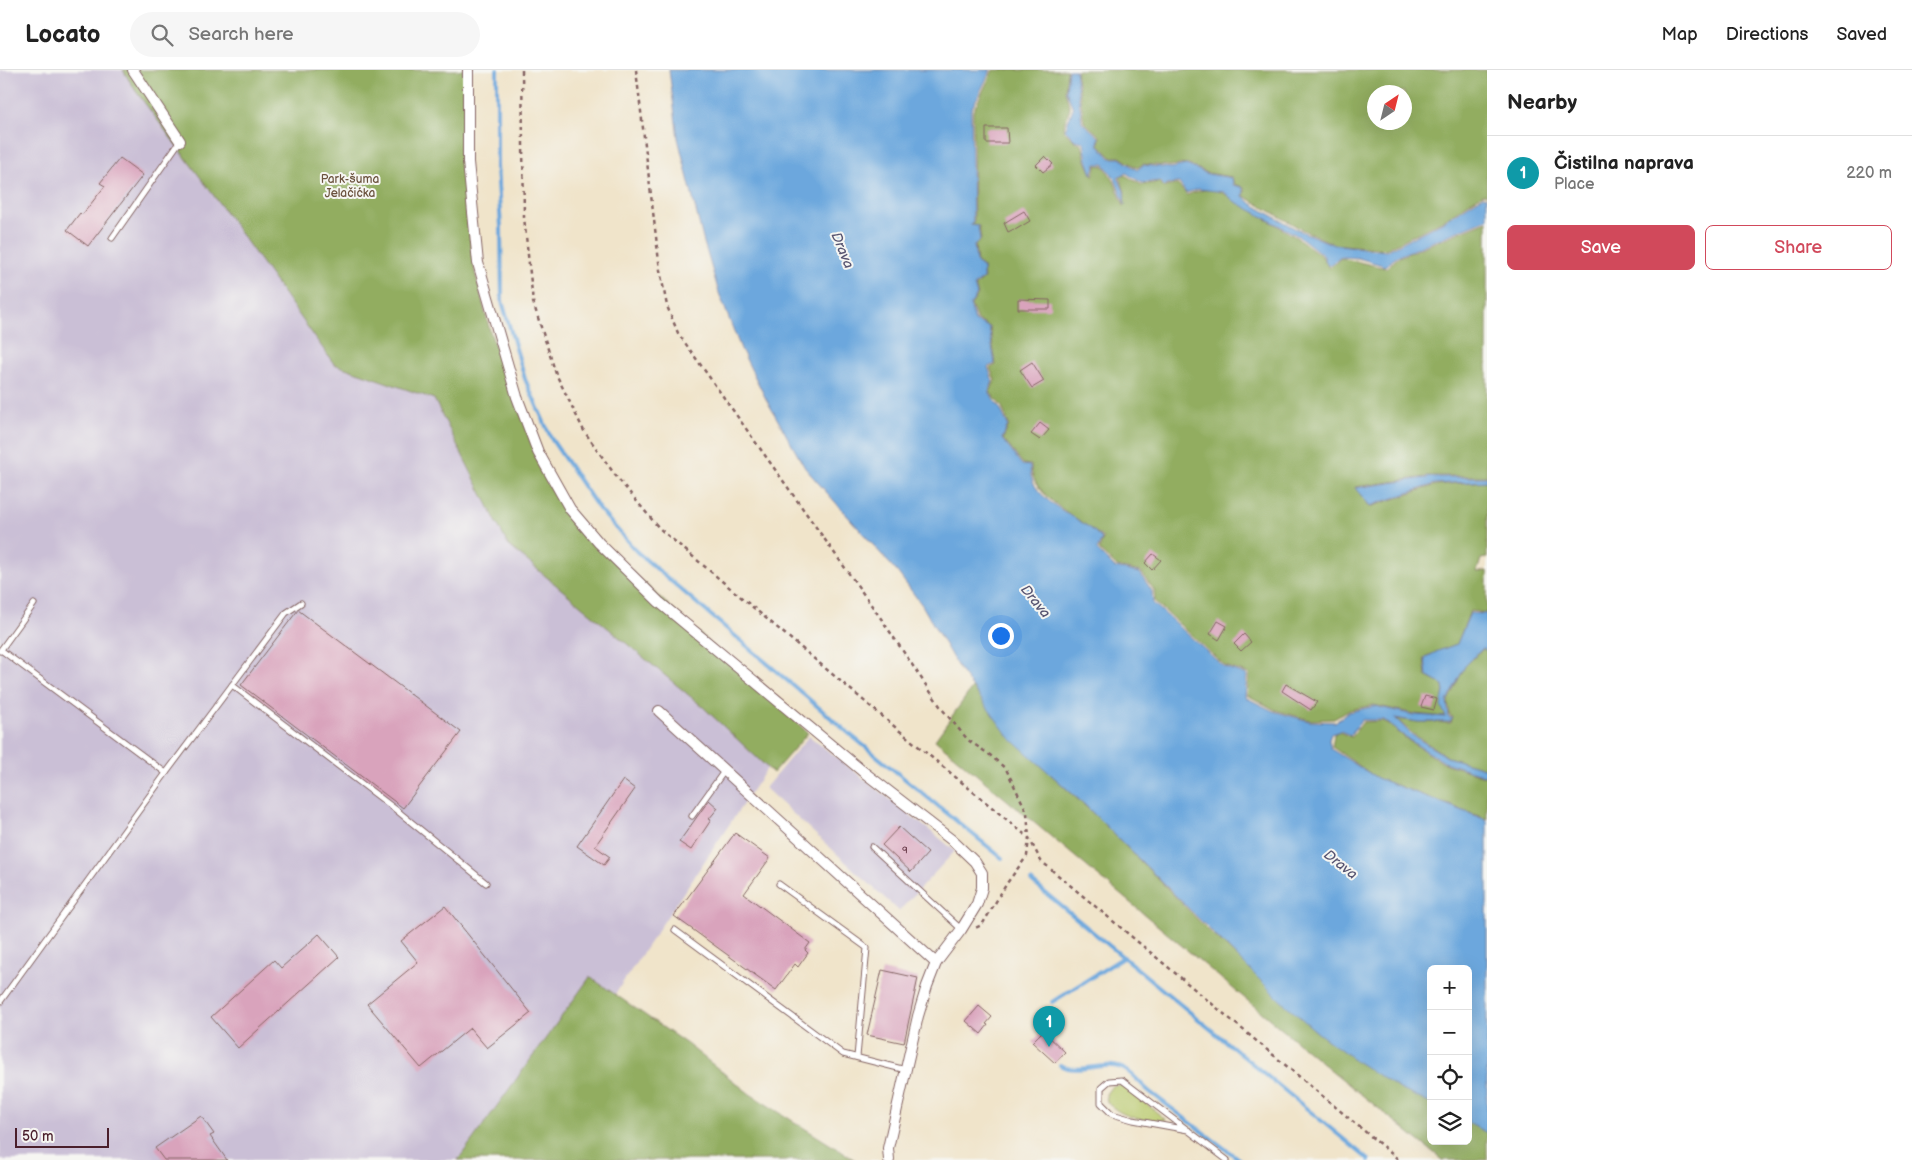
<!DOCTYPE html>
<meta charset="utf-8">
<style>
:root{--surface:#fff;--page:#f6f6f6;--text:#222;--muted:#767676;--line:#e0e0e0;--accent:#d1495b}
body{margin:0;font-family:"Balsamiq Sans",sans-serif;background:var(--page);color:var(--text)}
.controls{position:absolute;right:15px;bottom:15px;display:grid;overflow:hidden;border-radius:8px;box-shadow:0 5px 20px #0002}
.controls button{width:45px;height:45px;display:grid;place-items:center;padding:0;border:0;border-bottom:1px solid var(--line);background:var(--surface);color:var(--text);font:25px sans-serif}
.compass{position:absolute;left:1367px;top:15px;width:45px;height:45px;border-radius:50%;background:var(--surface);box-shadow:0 5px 20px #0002;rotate:35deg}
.scale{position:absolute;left:15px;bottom:12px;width:94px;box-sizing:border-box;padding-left:5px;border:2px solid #4a1f2b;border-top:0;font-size:14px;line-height:18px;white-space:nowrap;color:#4a1f2b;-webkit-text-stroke:4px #f6f6f2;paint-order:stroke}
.you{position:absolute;left:1000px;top:565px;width:18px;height:18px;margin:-12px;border:4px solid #fff;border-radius:50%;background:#1a73e8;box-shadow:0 0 0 8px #1a73e833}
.badge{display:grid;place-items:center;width:32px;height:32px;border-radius:50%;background:var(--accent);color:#fff;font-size:16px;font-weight:700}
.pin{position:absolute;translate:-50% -41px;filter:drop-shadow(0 1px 2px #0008)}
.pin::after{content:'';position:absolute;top:26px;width:18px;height:15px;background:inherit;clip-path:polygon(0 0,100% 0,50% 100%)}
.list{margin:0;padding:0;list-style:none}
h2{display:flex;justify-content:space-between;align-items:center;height:65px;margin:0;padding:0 20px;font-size:21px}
h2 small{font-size:16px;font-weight:400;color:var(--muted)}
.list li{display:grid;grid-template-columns:32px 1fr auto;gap:15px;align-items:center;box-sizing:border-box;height:75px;padding:0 20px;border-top:1px solid var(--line)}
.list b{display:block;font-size:19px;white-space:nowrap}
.list p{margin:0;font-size:16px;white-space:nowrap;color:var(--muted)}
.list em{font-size:16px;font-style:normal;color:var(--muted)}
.actions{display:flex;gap:10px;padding:15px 20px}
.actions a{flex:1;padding:11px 0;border:1px solid var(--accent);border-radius:8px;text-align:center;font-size:18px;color:var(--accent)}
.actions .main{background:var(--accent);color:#fff}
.icon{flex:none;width:28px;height:28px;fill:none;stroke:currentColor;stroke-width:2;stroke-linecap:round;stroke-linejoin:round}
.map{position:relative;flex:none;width:1487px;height:1090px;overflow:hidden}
header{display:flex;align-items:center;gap:30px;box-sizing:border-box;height:70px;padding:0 25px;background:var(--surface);border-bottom:1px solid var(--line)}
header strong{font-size:24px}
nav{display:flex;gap:28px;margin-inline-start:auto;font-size:18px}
.search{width:350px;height:45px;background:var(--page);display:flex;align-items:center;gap:12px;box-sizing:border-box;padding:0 18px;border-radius:28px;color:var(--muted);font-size:19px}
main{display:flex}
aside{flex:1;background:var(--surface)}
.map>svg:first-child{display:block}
</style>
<header>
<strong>Locato</strong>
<div class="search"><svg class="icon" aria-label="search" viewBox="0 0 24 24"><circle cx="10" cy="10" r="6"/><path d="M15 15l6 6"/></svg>Search here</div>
<nav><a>Map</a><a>Directions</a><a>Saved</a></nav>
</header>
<main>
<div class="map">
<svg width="1487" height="1090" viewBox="0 0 1487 1090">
<rect width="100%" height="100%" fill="#f6f6f2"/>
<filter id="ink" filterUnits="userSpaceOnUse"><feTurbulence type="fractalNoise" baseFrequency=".02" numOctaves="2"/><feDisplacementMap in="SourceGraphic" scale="10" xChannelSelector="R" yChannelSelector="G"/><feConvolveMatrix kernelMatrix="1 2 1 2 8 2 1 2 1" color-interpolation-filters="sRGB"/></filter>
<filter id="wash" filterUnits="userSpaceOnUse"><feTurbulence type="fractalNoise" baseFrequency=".0096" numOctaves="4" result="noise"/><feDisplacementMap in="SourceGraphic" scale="20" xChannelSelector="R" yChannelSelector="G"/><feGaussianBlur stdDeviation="1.12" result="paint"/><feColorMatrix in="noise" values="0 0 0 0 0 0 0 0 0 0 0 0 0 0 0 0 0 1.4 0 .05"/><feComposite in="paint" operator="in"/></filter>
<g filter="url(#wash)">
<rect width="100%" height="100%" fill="#f0e4ca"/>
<g fill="#cabfd6">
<path d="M0 0H123L135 20 209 119 334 293 435 329 508 475 703 637 768 697 615 924 590 907 458 1090H0Z"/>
<path d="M809 666 937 766 955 781 899 841 765 718Z"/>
</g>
<path fill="#b9c96c" stroke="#82744c" d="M1120 1015 1129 1019 1166 1050C1144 1052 1122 1048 1107 1032L1106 1024 1112 1016Z"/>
<g fill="#92ad60" stroke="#6e6646" fill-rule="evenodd">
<path d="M123 0H466V141L475 202 490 261 511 323 569 444 808 663 773 703 703 637 508 475 434 329 334 294 209 119 135 20Z"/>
<path d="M993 0H1067L1065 21 1070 38 1065 51 1064 61 1075 71 1082 74 1086 91 1093 106 1097 95 1104 96 1114 111 1124 136 1125 122 1120 107 1125 105 1142 115 1159 112 1164 118 1168 115H1178L1187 125C1199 120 1211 117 1223 123 1230 126 1233 132 1241 134L1299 169 1322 186 1329 198 1341 188 1386 198 1399 187 1487 151V406H1432L1355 417 1370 437 1436 415 1487 411V488L1481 489 1477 502 1487 501V543L1470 541 1457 574 1438 581 1424 588 1426 606 1443 615C1445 629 1439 632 1446 647L1415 644 1374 635 1350 640 1334 649 1310 650 1275 640 1247 625 1249 604 1225 596 1155 532 1154 520 1141 502 1117 497 1099 480 1103 468C1082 449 1030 427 1031 395L1023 394 1003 369 1009 355 1002 337 990 322 995 310 990 298 996 295 990 257 977 250 971 235 978 225 975 216 984 209 983 197 977 192 975 175 981 170 979 156 972 155 974 151 973 41Z"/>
<path d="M1076 0H1487V125L1483 124 1443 150 1386 179 1334 174 1301 159 1244 126 1245 120 1243 117 1234 114 1232 107 1208 103 1187 94 1170 96 1143 94 1137 98 1120 87H1111L1099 74 1100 66 1084 52ZM1404 22V52H1374V22Z"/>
<path d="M1483 579 1487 581V699L1448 687 1413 664 1397 649 1418 652 1451 653 1453 647 1450 646 1448 631 1465 596Z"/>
<path d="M972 618 1031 686 1098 748 1207 859 1318 963 1431 1025V1071H1468V1046L1487 1057V1090H1443L1332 1001 935 670Z"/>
<path d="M1384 651 1409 671 1443 693 1487 707V749L1377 708 1332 677 1334 664 1339 662 1351 667 1363 652Z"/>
<path d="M590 907 687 974 750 1024 855 1090H458Z"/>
</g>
<g fill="#6ca7dd" stroke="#5b6384">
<path d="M669 0H991L971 40 973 151 971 155 978 156 980 170 974 175 976 192 983 198V209L974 215 977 225 970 235 975 251 989 257 995 294 988 297 993 311 989 322 1000 338 1008 355 1002 369 1022 395 1030 396C1029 427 1066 441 1087 456 1092 459 1097 464 1102 469L1097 480 1115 498 1140 503 1152 521 1153 533 1224 597 1247 605 1245 627 1273 641 1309 651 1335 652 1349 642 1375 636 1414 645 1446 647 1441 636 1444 622 1443 615 1427 606 1425 588 1438 581 1457 574 1470 543 1487 544V581L1483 578 1465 596 1447 631 1449 648H1453L1450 652H1418L1395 648 1412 665 1447 687 1487 699V706L1444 692 1409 670 1384 650H1362L1350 665 1340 661 1331 664 1329 670 1331 679 1377 708 1487 750V1063L1468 1053V899H1431V1034L1400 1019 1359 993 1318 963 1279 929 1085 735 1009 667 959 599 922 535 898 503 805 398 766 329 741 279 719 223 703 169 678 68Z"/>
<path d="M1068 0H1075L1082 52 1099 67 1098 74 1110 88H1120L1137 100 1143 95 1171 98 1186 95 1208 104 1232 108 1233 115 1242 117 1244 121 1243 126 1252 134 1296 159 1332 174 1386 181 1442 152 1483 126 1487 127V149L1398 186 1385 196 1358 188 1341 187 1328 196 1323 185 1300 167 1234 131 1224 122 1199 119 1186 123 1179 113 1167 114 1164 117 1160 111 1142 113 1126 103 1118 107 1124 121 1125 135 1115 109 1104 94H1096L1092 104 1087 90 1084 72 1075 70 1065 60 1073 38 1066 21Z"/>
<path d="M1433 407H1487V411L1435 414 1370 436 1355 418Z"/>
</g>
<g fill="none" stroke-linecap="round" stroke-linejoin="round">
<g stroke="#6ca7dd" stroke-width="4">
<path d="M497 0V97L501 157 502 231 525 309 552 370 599 439 637 482 852 666 1002 788"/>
<path d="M1031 811 1369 1090"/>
<path d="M1052 932 1124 887"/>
<path d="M1060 995C1078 1006 1104 989 1124 999 1135 1005 1141 1015 1150 1022 1180 1045 1210 1067 1240 1090"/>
</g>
</g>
<g id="blocks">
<g fill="#d9a3bc">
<path d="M986 58H1007L1008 73H986Z"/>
<path d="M1045 86 1053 94 1043 102 1036 95Z"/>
<path d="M120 88 143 105 88 176 67 160 80 143 82 145 105 116 100 113Z"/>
<path d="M1024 141 1030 151 1015 160 1014 159 1008 162 1004 153Z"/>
<path d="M1018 229 1050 230V239H1018Z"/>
<path d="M1032 292 1044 311 1032 318 1020 300Z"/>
<path d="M1040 353 1049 360 1040 370 1031 364Z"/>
<path d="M1153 484 1161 490 1152 500 1145 493Z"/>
<path d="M298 540 461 662 403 738 241 615Z"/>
<path d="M1218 551 1227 556 1219 570 1210 564Z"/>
<path d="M1244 564 1251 572 1241 581 1234 574Z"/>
<path d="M1286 614 1317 632 1311 640 1282 621Z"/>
<path d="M1425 626 1437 629 1434 640 1421 637Z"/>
<path d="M623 710 635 719 595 776 610 787 604 795 577 776Z"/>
<path d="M709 730 718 738 709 749 711 750 691 780 679 772Z"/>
<path d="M899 757 928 783 911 802 882 775Z"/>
<path d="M735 763 770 788 744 824 810 873 805 880 808 883 798 897 795 894 776 920 674 846Z"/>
<path d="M445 836 531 943 487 978 470 958 421 998 367 934 418 892 401 871Z"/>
<path d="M319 864 339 887 238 978 211 947 274 890 281 898Z"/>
<path d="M882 900 918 908 904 973 867 965Z"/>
<path d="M979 936 992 947 986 954 988 955 981 964 966 951Z"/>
<path d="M1043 961 1065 982 1055 993 1032 972Z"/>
<path d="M201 1046 214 1064 210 1066 227 1090H164L155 1078Z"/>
</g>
</g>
</g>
<g filter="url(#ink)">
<use href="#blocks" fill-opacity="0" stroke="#846463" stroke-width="1"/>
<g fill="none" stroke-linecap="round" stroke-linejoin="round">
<defs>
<g id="lane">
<path d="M112 168 180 71"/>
<path d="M1 580 166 703"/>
<path d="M0 581 34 534"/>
<path d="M232 615 395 739 486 813"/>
<path d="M692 746 725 700"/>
<path d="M872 777 961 859"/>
<path d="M779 814 867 878 857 987"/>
<path d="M675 860 843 984 906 1000"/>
<path d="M0 932 166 703 286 543 301 533"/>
<path d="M1188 1060 1133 1050 1112 1044 1101 1033V1018L1109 1011 1122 1010 1227 1090"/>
</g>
<g id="street">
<path d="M133 0 180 71"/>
<path d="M468 0V92L478 193 517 327 538 382 570 439 599 473 659 532 861 700 953 771 975 792 982 803V818L977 834 961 860 936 893 927 916 918 946 888 1078 889 1090"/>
<path d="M659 641 936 893"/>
</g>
</defs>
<use href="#lane" stroke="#846463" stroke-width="7"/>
<use href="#street" stroke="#846463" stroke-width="12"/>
<g stroke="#846463" stroke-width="2.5" stroke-dasharray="4 4" stroke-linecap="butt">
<path d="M522 0 524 147 533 232 556 304 584 361 615 405 659 458 895 657 1029 768 1041 791 1399 1090"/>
<path d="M636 0 660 200 667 236 678 263 882 550 942 639 968 670 990 685 1006 699 1027 742 1029 768 1027 786 1007 813 982 855 975 858"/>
</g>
<use href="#lane" stroke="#fff" stroke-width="5"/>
<use href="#street" stroke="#fff" stroke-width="10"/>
</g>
</g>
<g text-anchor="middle" stroke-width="4" stroke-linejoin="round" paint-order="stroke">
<g font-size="10" fill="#6e404f">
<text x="905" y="783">9</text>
</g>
<g font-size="12" fill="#6b523e" stroke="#f6f6f2">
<text x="350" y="113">Park-šuma<tspan x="350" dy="14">Jelačićka</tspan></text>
</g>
<g font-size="14" font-style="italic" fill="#585572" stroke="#f6f6f2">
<text transform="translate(843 180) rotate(68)" y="5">Drava</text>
<text transform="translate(1036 531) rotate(51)" y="5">Drava</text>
<text transform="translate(1341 794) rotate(38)" y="5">Drava</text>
</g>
</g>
</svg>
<div class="controls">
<button>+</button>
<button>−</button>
<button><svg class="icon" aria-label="locate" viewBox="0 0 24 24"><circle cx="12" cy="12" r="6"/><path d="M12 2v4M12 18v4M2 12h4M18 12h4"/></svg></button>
<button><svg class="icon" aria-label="layers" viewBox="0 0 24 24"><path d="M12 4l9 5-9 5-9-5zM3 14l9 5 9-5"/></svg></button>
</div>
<svg class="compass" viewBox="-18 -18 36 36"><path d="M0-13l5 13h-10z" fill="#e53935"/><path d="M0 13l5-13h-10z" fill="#767676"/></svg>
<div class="scale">50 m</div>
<div class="you"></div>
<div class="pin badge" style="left:1049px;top:977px;background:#0f9aa8">1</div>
</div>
<aside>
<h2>Nearby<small></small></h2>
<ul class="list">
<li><span class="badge" style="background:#0f9aa8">1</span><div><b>Čistilna naprava</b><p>Place</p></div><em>220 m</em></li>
</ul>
<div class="actions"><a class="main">Save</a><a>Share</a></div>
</aside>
</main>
